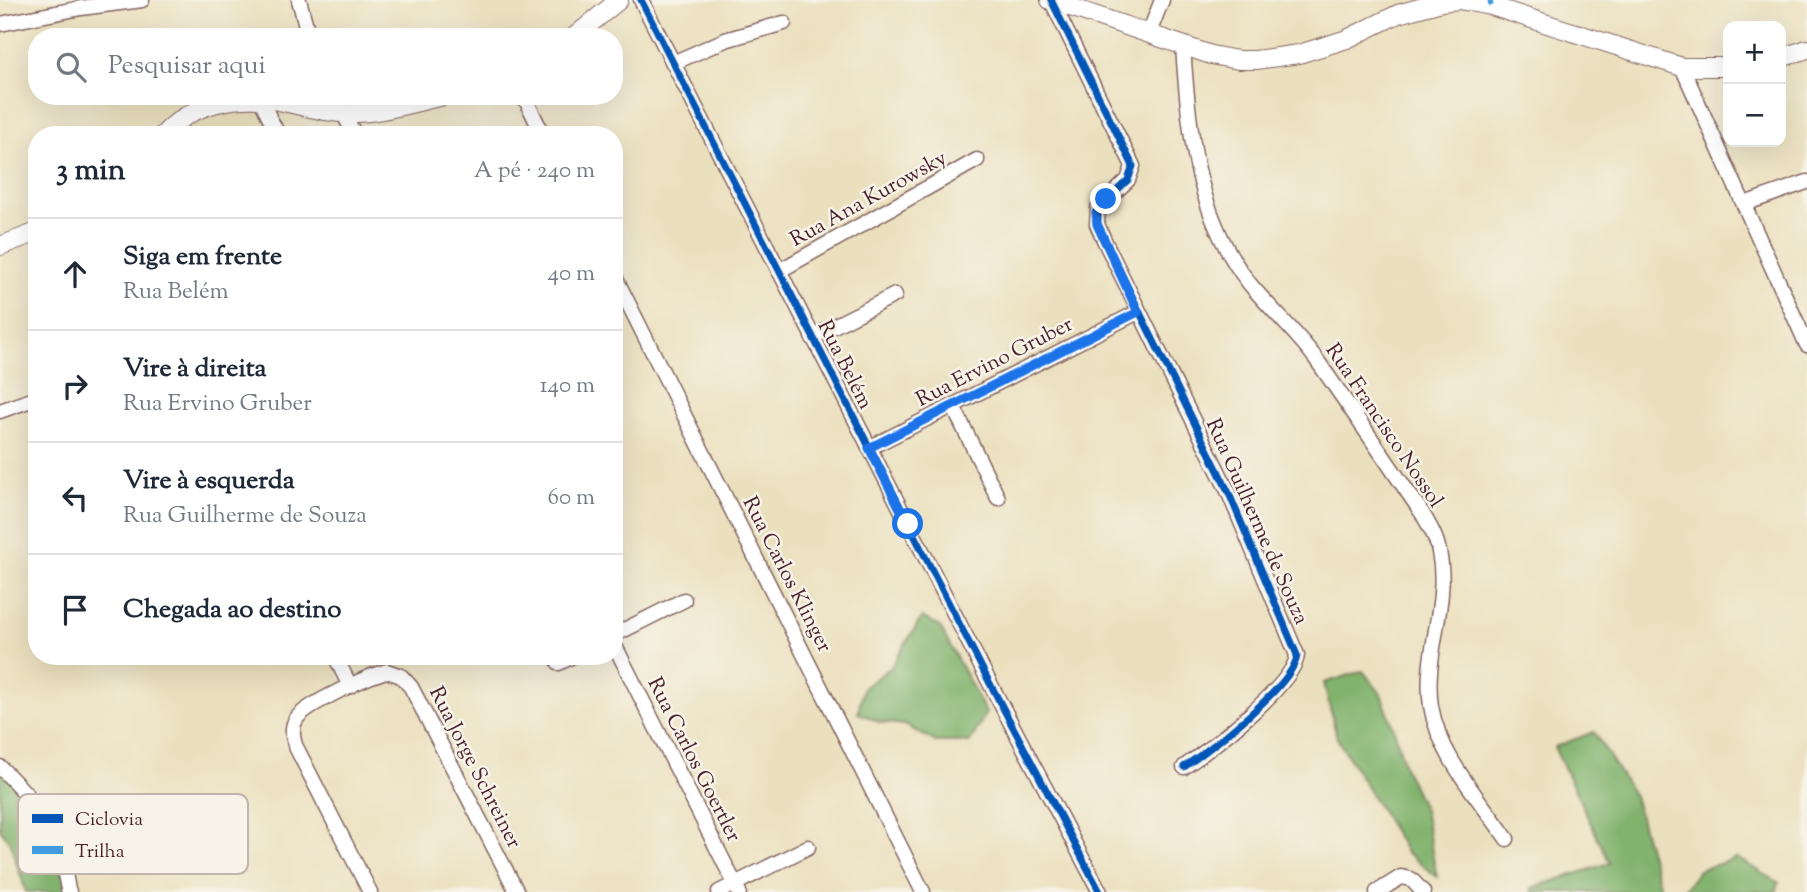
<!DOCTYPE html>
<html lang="pt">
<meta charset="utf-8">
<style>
:root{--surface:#fff;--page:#f6f6f7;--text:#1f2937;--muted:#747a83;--line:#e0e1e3}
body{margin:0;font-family:"Sorts Mill Goudy",serif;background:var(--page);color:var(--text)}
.controls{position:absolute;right:21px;top:21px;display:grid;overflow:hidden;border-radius:14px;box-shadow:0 7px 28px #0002}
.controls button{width:63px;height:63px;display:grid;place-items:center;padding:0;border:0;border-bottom:2px solid var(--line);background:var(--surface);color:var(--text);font:35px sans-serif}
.stop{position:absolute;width:21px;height:21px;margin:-16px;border:5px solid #1a73e8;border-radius:50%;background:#fff}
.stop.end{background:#1a73e8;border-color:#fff;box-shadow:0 2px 7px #0008}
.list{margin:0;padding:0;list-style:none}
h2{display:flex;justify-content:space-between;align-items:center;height:91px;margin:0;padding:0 28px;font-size:30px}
h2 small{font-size:23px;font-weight:400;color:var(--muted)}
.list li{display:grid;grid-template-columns:46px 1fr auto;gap:21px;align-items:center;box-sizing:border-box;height:112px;padding:0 28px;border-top:2px solid var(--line)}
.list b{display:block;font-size:26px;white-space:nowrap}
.list p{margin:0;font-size:23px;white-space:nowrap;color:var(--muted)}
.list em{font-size:23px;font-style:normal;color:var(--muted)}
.icon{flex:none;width:38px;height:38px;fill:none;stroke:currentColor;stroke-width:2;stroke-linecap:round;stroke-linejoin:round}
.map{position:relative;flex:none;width:1807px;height:892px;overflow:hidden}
.search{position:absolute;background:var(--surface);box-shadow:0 7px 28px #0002;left:28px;top:28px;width:595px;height:77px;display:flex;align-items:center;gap:18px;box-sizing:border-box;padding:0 24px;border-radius:28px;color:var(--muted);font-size:26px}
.panel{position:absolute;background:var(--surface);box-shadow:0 7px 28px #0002;left:28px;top:126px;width:595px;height:539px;border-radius:28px}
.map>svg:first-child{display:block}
</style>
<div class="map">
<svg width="1807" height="892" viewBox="0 0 1807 892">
<rect width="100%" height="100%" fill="#f7f3e8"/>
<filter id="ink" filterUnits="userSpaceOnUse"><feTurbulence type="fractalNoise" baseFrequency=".0143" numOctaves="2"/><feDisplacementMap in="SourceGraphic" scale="14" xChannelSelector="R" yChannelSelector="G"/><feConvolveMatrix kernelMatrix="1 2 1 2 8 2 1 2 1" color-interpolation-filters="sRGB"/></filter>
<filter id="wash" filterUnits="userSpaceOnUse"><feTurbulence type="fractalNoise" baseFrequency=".00686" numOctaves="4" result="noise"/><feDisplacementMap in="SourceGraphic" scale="28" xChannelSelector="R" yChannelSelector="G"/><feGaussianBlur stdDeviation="1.57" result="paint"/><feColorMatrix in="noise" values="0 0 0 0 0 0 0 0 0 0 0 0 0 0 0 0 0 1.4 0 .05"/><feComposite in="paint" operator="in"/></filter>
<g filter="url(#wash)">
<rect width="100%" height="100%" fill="#ebe0be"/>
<g fill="#82b36e" stroke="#66694c" stroke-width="2">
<path d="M922 617 940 627 986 713 970 742H936L905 725 879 722 858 713 863 688 891 667Z"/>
<path d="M1363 671 1381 694 1394 729 1405 769 1424 810 1437 877 1406 852 1337 738 1324 683Z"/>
<path d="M1594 732 1634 796 1661 892H1532V888L1610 863 1554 747Z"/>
<path d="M0 767 37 805 69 892H26L10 842 0 829Z"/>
<path d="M1737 858 1779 883 1776 892H1682L1699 870Z"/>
</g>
</g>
<g filter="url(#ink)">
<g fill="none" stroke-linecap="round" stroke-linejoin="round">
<defs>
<g id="minor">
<path d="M299 0 309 37"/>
<path d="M641 0 984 672 1100 892"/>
<path d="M1051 0 1133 166 1128 180 1098 208 1097 224 1105 242 1228 491 1297 655C1295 684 1210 749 1184 767"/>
<path d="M0 24 81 8 142 0"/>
<path d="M1149 33 1162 0"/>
<path d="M1183 45C1188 128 1196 215 1249 283 1270 309 1296 331 1316 359 1352 410 1387 462 1422 513 1429 525 1437 538 1439 552 1450 603 1423 655 1431 706 1439 756 1479 798 1507 839"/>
<path d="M673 63 725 40 784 23"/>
<path d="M1682 67 1807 345"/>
<path d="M524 96 543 135"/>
<path d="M260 98 278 135"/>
<path d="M343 113 355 135"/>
<path d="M1744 204 1807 182"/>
<path d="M779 271 977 160"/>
<path d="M614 275 923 892"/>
<path d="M812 337 895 295"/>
<path d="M953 406 998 498"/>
<path d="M0 411 37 398"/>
<path d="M869 448 1138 312"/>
<path d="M614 635 684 600"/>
<path d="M614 644 739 892"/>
<path d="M335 656 350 686"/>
<path d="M559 663 573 656"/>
<path d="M0 767C26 793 52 818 62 855 65 867 65 880 69 892"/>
<path d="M370 892 295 745C292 735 291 726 297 718 307 704 370 675 387 671L401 676 411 687 517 892"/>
<path d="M719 892 808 847"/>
<path d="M1377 892 1401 877 1411 879 1423 892"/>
</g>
<g id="tertiary">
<path d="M1050 0 1211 55 1238 60H1256L1299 54 1347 39 1398 14 1441 2 1459 0 1491 6 1682 67H1728"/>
<path d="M574 37 619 0"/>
<path d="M1781 58 1807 49"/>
<path d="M163 135C192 103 237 94 278 101 299 105 321 112 342 113 376 115 411 103 444 96"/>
<path d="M0 246 37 232"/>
</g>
</defs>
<use href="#minor" stroke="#82635e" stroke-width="17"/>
<use href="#tertiary" stroke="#82635e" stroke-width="20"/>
<use href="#minor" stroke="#fff" stroke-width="14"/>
<use href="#tertiary" stroke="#fff" stroke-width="18"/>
<path stroke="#409be1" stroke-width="5" stroke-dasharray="10 5" stroke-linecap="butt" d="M1490 0 1491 6"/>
<defs>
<g id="cycleway">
<path d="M641 0 984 672 1100 892"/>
<path d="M1051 0 1133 166 1128 180 1098 208 1097 224 1105 242 1228 491 1297 655C1295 684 1210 749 1184 767"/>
</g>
</defs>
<use href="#cycleway" stroke="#f7f3e8" stroke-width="11"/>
<use href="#cycleway" stroke="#0057b8" stroke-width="7"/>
</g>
</g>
<g fill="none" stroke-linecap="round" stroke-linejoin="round" filter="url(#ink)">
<path stroke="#1a73e8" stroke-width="9" d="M908 524 869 448 1138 312 1097 224 1096 213 1106 199"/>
</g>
<g text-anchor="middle" stroke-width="5" stroke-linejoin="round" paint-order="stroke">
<g font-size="21" fill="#4a1f2b" stroke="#f7f3e8">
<text transform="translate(868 198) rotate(-29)" y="7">Rua Ana Kurowsky</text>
<text transform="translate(994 361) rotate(-27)" y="7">Rua Ervino Gruber</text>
<text transform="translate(846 364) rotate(63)" y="7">Rua Belém</text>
<text transform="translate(1385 425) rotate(56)" y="7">Rua Francisco Nossol</text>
<text transform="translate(1258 521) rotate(66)" y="7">Rua Guilherme de Souza</text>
<text transform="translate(788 574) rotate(63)" y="7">Rua Carlos Klinger</text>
<text transform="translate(695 759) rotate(63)" y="7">Rua Carlos Goertler</text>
<text transform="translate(476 767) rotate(63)" y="7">Rua Jorge Schreiner</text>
</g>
</g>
<rect x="18" y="794" width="230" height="80" rx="10" fill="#f7f3e8" stroke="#c3b3af" stroke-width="2"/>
<rect x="32" y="814" width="31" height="9" fill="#0057b8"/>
<rect x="32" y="846" width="31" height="8" fill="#409be1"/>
<g font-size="19" fill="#4a1f2b">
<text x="75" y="825">Ciclovia</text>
<text x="75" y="857">Trilha</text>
</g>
</svg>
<div class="controls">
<button>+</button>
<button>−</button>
</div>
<div class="stop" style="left:908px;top:524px"></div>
<div class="stop end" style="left:1106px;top:199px"></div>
<div class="search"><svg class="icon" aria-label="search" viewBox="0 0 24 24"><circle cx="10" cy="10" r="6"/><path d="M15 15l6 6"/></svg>Pesquisar aqui</div>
<section class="panel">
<h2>3 min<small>A pé · 240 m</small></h2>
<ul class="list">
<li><svg class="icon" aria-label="ahead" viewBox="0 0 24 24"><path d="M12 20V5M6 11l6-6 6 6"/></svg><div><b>Siga em frente</b><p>Rua Belém</p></div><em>40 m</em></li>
<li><svg class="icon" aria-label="right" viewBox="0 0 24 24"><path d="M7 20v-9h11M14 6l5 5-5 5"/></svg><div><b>Vire à direita</b><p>Rua Ervino Gruber</p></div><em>140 m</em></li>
<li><svg class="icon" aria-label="left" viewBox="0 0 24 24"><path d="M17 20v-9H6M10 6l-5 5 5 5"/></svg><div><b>Vire à esquerda</b><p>Rua Guilherme de Souza</p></div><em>60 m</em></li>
<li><svg class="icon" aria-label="arrive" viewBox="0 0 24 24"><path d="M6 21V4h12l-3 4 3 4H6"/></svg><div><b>Chegada ao destino</b></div></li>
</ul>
</section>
</div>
